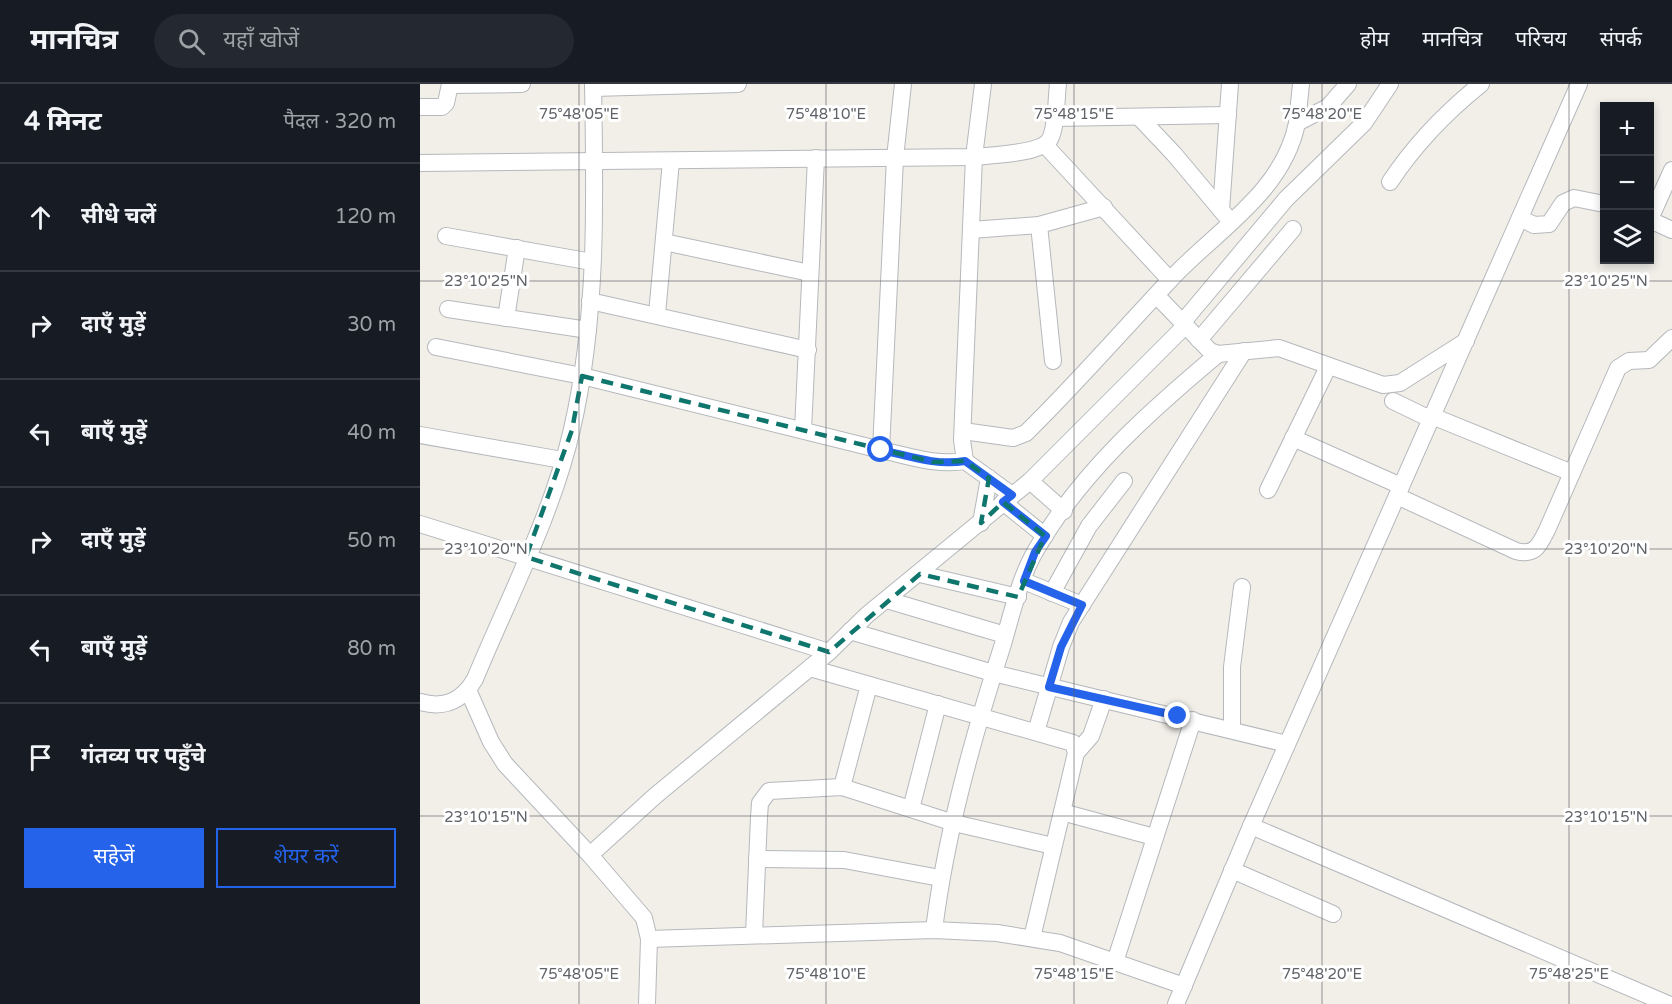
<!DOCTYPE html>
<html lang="hi">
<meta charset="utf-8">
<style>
:root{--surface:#171b24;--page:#242831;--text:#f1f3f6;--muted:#9ea1a6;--line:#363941;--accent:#2563eb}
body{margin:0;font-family:"Varela Round","Noto Sans Devanagari",sans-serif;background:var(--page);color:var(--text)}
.controls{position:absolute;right:18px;top:18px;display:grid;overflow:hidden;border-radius:0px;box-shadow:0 3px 9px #0003}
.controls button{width:54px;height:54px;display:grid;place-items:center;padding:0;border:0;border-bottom:2px solid var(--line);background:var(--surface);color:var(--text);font:30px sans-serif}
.stop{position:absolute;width:18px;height:18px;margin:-14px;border:4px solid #2563eb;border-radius:50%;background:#fff}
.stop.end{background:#2563eb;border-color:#fff;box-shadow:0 2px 6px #0008}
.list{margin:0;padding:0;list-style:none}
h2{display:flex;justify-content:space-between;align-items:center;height:78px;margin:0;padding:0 24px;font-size:26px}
h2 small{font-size:20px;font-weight:400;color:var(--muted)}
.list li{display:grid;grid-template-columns:39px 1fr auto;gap:18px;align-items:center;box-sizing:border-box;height:108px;padding:0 24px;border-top:2px solid var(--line)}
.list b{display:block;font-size:22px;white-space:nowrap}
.list em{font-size:20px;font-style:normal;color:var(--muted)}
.actions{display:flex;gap:12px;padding:18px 24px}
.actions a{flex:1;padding:14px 0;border:2px solid var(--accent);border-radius:0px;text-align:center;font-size:21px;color:var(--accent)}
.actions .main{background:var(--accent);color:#fff}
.icon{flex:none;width:33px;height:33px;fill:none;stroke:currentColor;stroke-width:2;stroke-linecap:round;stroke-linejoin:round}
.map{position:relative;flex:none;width:1252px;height:920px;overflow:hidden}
header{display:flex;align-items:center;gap:36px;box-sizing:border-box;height:84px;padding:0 30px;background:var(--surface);border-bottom:2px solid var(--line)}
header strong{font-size:28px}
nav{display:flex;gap:33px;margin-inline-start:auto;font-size:21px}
.search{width:420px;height:54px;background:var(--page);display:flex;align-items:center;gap:15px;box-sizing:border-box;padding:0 21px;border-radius:33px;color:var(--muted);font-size:22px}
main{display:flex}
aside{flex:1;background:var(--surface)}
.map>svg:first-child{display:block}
</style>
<header>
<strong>मानचित्र</strong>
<div class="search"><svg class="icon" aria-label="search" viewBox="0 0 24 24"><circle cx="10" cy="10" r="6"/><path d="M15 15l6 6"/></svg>यहाँ खोजें</div>
<nav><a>होम</a><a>मानचित्र</a><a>परिचय</a><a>संपर्क</a></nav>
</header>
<main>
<aside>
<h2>4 मिनट<small>पैदल · 320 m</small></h2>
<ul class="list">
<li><svg class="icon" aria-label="ahead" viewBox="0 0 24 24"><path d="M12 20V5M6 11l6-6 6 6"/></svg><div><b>सीधे चलें</b></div><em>120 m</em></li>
<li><svg class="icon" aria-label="right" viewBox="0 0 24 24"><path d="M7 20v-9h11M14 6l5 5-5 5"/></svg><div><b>दाएँ मुड़ें</b></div><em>30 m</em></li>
<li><svg class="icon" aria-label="left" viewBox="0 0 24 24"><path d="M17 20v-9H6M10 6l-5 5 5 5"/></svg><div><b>बाएँ मुड़ें</b></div><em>40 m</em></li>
<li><svg class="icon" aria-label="right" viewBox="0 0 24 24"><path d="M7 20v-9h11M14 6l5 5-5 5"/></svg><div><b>दाएँ मुड़ें</b></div><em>50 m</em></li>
<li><svg class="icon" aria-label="left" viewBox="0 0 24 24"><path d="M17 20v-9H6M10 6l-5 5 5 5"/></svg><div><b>बाएँ मुड़ें</b></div><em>80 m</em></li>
<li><svg class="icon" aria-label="arrive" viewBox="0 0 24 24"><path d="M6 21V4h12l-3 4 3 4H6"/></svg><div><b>गंतव्य पर पहुँचे</b></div></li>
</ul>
<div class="actions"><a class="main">सहेजें</a><a>शेयर करें</a></div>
</aside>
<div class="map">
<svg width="1252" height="920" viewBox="0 0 1252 920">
<rect width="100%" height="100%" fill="#f1efe8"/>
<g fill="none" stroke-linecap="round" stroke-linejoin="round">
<defs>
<g id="minor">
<path d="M30 1 102 0"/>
<path d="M173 4 318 0"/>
<path d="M0 23H22L26 19 30 0"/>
<path d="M719 33 754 70 811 138"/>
<path d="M633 34 808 31"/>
<path d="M877 39 881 0"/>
<path d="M625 61 750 196"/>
<path d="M0 79 554 73C571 71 622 70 630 55 637 41 636 16 638 0"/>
<path d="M970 98C995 60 1025 29 1061 0"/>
<path d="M801 126 810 0"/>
<path d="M1100 134 1114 141 1129 140 1143 119 1154 114 1184 120"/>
<path d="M1230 135 1252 86"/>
<path d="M1230 136 1252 146"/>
<path d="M619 141 633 277"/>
<path d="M551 146 619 141 684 123"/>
<path d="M26 152 172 178"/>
<path d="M244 158 390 189"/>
<path d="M737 212 790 267 798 270 859 264 963 301 980 299 1046 257"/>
<path d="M170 217 388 266"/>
<path d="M28 225 168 246"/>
<path d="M237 230 251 77"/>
<path d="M86 234 97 164"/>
<path d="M762 239 866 115 944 39 970 0"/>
<path d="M779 256 873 145"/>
<path d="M16 263 162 292 461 366 475 74 483 0"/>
<path d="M973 317 1004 332H1012L1152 389"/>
<path d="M383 346 396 74"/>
<path d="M543 347 593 354 606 349C656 300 702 247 750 196 795 147 863 109 877 39L908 23 928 0"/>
<path d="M0 351 142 376"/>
<path d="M873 354 981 402"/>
<path d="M461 366C489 372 516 382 545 377L592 411"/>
<path d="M545 377 542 356 554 73 563 0"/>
<path d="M610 397 644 427"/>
<path d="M848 406 908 283"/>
<path d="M977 412 1096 467C1115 472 1119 462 1127 446L1198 284 1209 277 1229 276 1252 254"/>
<path d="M583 418 625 452"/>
<path d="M561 439 569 394"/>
<path d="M0 440 409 568"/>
<path d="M500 490 598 513"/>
<path d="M604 497 662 521"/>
<path d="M632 509 669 442 704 397"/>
<path d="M467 516 585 551"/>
<path d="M430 547 573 589 867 660"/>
<path d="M390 584 653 659 656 669 612 854"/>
<path d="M48 606 71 658 85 680 170 771 224 834 229 855 227 920"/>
<path d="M0 618C25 625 42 617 55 595 88 515 133 429 152 345 178 232 175 114 173 0"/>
<path d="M812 646V583L822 503"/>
<path d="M616 648 641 563 651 538 824 267"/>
<path d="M656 669 671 652 684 615"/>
<path d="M422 703 449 601"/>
<path d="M491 725 518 620"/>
<path d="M642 728 734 753"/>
<path d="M831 742 1248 920"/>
<path d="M170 771 235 712 409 568 447 531 610 397 765 242"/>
<path d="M337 775 424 776 520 794"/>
<path d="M812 786 913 830"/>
<path d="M514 846C526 749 553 653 583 560 592 529 600 493 616 466 661 388 730 327 798 270"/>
<path d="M334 851 339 733 340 719 349 707 422 703 534 739 633 762"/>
<path d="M229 855 514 846 577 849 640 859 764 902"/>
<path d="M695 878 773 636"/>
<path d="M756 920 831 742 1159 0"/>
</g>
</defs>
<use href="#minor" stroke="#b5b8bc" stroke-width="18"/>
<use href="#minor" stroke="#fff" stroke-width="16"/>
</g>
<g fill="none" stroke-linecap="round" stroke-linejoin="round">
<path stroke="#2563eb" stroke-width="8" d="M461 366C489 372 516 382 545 377L592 411 583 418 626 452 615 468 604 497 662 521 641 563 629 603 758 632"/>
</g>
<path fill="none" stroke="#0f766e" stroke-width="4.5" stroke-dasharray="12 8" stroke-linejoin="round" d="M162 292 513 378 545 377 569 394 561 439 583 418 625 452 598 513 500 490 409 568 106 473 152 346Z"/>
<path fill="none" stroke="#5f6368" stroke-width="1.5" stroke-opacity="0.45" d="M159 0V920M406 0V920M654 0V920M902 0V920M1149 0V920M0 197H1252M0 465H1252M0 732H1252"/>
<g font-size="15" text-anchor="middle" fill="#5f6368" stroke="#fff" stroke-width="6" stroke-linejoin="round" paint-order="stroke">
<text x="159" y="35">75°48'05"E</text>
<text x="406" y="35">75°48'10"E</text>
<text x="654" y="35">75°48'15"E</text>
<text x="902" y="35">75°48'20"E</text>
<text x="66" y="202">23°10'25"N</text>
<text x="1186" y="202">23°10'25"N</text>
<text x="66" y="470">23°10'20"N</text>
<text x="1186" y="470">23°10'20"N</text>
<text x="66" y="738">23°10'15"N</text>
<text x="1186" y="738">23°10'15"N</text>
<text x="159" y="895">75°48'05"E</text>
<text x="406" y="895">75°48'10"E</text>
<text x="654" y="895">75°48'15"E</text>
<text x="902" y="895">75°48'20"E</text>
<text x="1149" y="895">75°48'25"E</text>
</g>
</svg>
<div class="controls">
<button>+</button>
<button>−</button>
<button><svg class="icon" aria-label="layers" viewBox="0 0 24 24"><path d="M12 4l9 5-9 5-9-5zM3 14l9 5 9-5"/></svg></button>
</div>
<div class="stop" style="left:461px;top:366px"></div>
<div class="stop end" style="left:758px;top:632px"></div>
</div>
</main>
